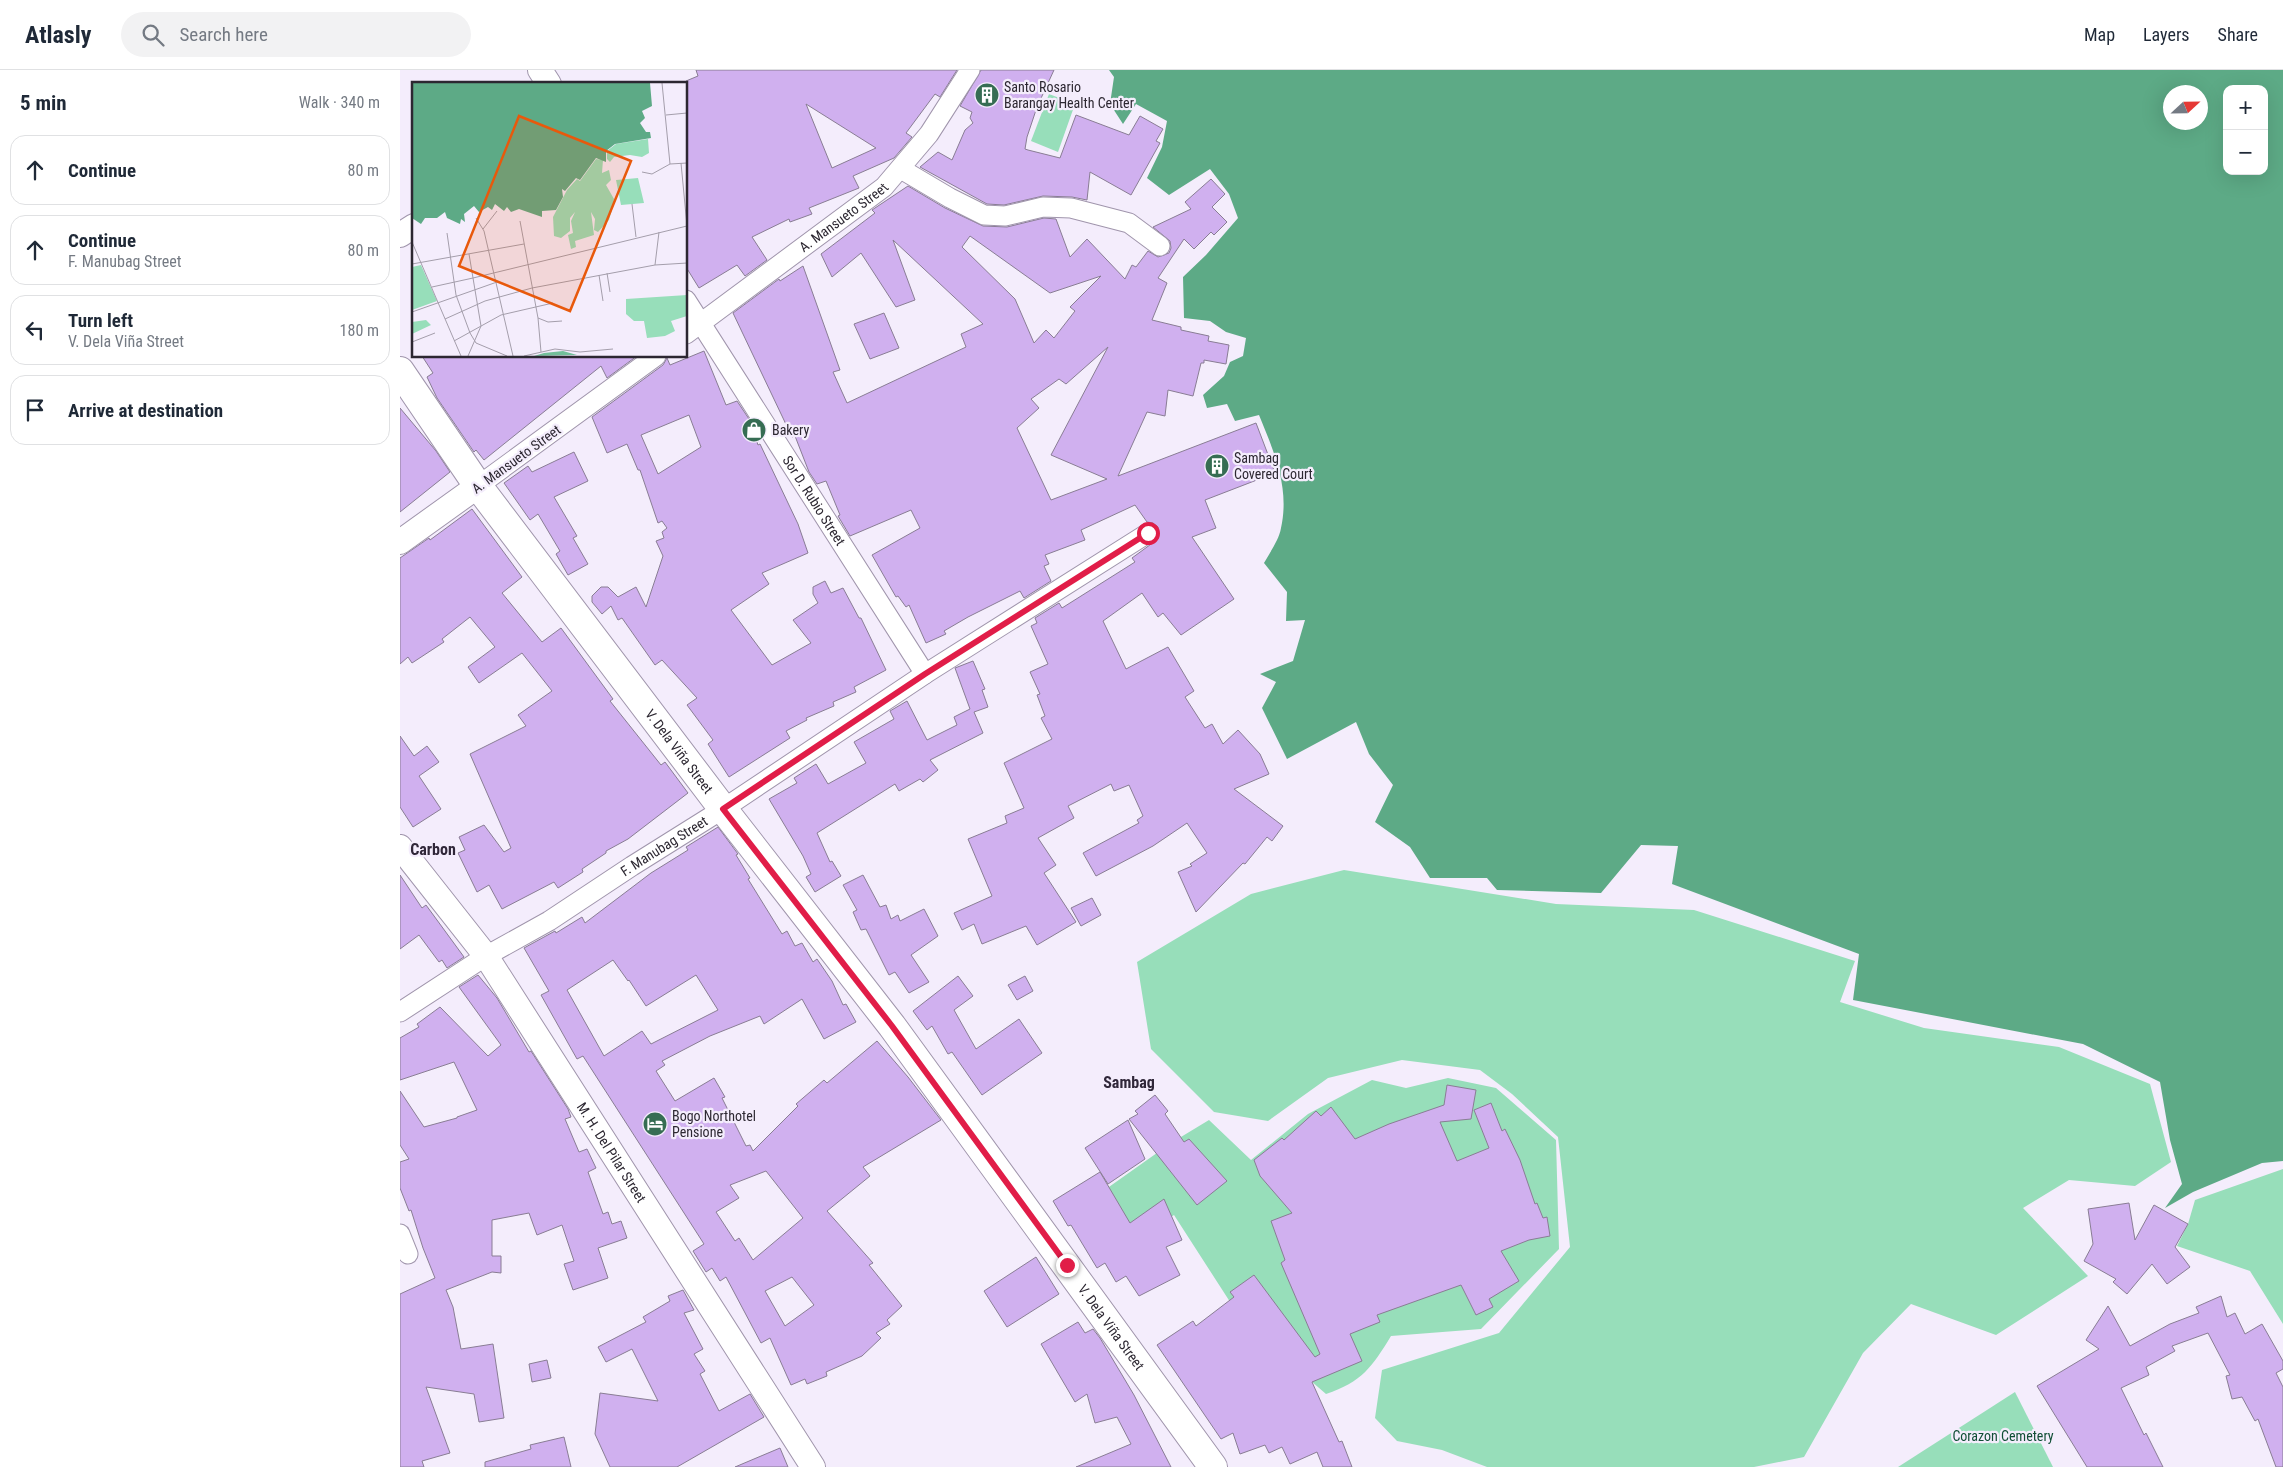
<!DOCTYPE html>
<meta charset="utf-8">
<style>
:root{--surface:#fff;--page:#f2f2f3;--text:#1f2937;--muted:#747a83;--line:#e0e1e3}
body{margin:0;font-family:"Roboto Condensed",sans-serif;background:var(--page);color:var(--text)}
.controls{position:absolute;right:15px;top:15px;display:grid;overflow:hidden;border-radius:10px;box-shadow:0 5px 20px #0002}
.controls button{width:45px;height:45px;display:grid;place-items:center;padding:0;border:0;border-bottom:1px solid var(--line);background:var(--surface);color:var(--text);font:25px sans-serif}
.compass{position:absolute;left:1763px;top:15px;width:45px;height:45px;border-radius:50%;background:var(--surface);box-shadow:0 5px 20px #0002;rotate:68deg}
.stop{position:absolute;width:15px;height:15px;margin:-11px;border:4px solid #e11d48;border-radius:50%;background:#fff}
.stop.end{background:#e11d48;border-color:#fff;box-shadow:0 1px 5px #0008}
.list{margin:0;padding:0;list-style:none}
h2{display:flex;justify-content:space-between;align-items:center;height:65px;margin:0;padding:0 20px;font-size:21px}
h2 small{font-size:16px;font-weight:400;color:var(--muted)}
.list li{display:grid;grid-template-columns:32px 1fr auto;gap:15px;align-items:center;box-sizing:border-box;height:70px;margin:0 10px 10px;padding:0 10px;border:1px solid var(--line);border-radius:15px}
.list b{display:block;font-size:19px;white-space:nowrap}
.list p{margin:0;font-size:16px;white-space:nowrap;color:var(--muted)}
.list em{font-size:16px;font-style:normal;color:var(--muted)}
.icon{flex:none;width:28px;height:28px;fill:none;stroke:currentColor;stroke-width:2;stroke-linecap:round;stroke-linejoin:round}
.map{position:relative;flex:none;width:1883px;height:1397px;overflow:hidden}
header{display:flex;align-items:center;gap:30px;box-sizing:border-box;height:70px;padding:0 25px;background:var(--surface);border-bottom:1px solid var(--line)}
header strong{font-size:24px}
nav{display:flex;gap:28px;margin-inline-start:auto;font-size:18px}
.search{width:350px;height:45px;background:var(--page);display:flex;align-items:center;gap:12px;box-sizing:border-box;padding:0 18px;border-radius:28px;color:var(--muted);font-size:19px}
main{display:flex}
aside{flex:1;background:var(--surface)}
.map>svg:first-child{display:block}
</style>
<header>
<strong>Atlasly</strong>
<div class="search"><svg class="icon" aria-label="search" viewBox="0 0 24 24"><circle cx="10" cy="10" r="6"/><path d="M15 15l6 6"/></svg>Search here</div>
<nav><a>Map</a><a>Layers</a><a>Share</a></nav>
</header>
<main>
<aside>
<h2>5 min<small>Walk · 340 m</small></h2>
<ul class="list">
<li><svg class="icon" aria-label="ahead" viewBox="0 0 24 24"><path d="M12 20V5M6 11l6-6 6 6"/></svg><div><b>Continue</b></div><em>80 m</em></li>
<li><svg class="icon" aria-label="ahead" viewBox="0 0 24 24"><path d="M12 20V5M6 11l6-6 6 6"/></svg><div><b>Continue</b><p>F. Manubag Street</p></div><em>80 m</em></li>
<li><svg class="icon" aria-label="left" viewBox="0 0 24 24"><path d="M17 20v-9H6M10 6l-5 5 5 5"/></svg><div><b>Turn left</b><p>V. Dela Viña Street</p></div><em>180 m</em></li>
<li><svg class="icon" aria-label="arrive" viewBox="0 0 24 24"><path d="M6 21V4h12l-3 4 3 4H6"/></svg><div><b>Arrive at destination</b></div></li>
</ul>
</aside>
<div class="map">
<svg width="1883" height="1397" viewBox="0 0 1883 1397">
<rect width="100%" height="100%" fill="#f4edfc"/>
<g fill="#97deba">
<path d="M649 24 675 34 658 82 631 71Z"/>
<path d="M944 800 1156 834 1294 840 1455 891 1440 932 1524 958 1659 977 1750 1014 1771 1092 1735 1116 1669 1110 1623 1138 1688 1206 1596 1265 1511 1234 1463 1283 1404 1387 1354 1397H1087L1042 1380 997 1371 975 1348 982 1300 1099 1263 1170 1177 1158 1067 1112 1024 1080 1000 1002 990 928 1008 868 1051 814 1042 751 979 737 892 851 824Z"/>
<path d="M1048 1008 1096 1018 1156 1070 1159 1179 1081 1259 991 1266C972 1297 962 1312 926 1324L843 1252 774 1145 711 1186 675 1141 771 1073 809 1050 851 1090 908 1044 972 1010 1006 1018Z"/>
<path d="M1883 1099V1254L1850 1201 1777 1176 1788 1154 1795 1130Z"/>
<path d="M1615 1322 1653 1397H1498Z"/>
</g>
<path fill="#5daa86" fill-rule="evenodd" d="M709 0H1883V1091L1862 1093 1793 1122 1765 1138 1782 1114 1770 1070 1760 1012 1683 974 1453 930 1459 884 1272 814 1278 776 1241 775 1201 823 1097 820 1087 808H1030L1010 777 975 752 993 715 969 684 956 652 887 689 862 638 876 612 860 604 893 591 905 550 886 551 887 522 864 493C870 482 879 470 881 458 890 417 874 382 859 345L835 351 827 334 807 338 803 325 824 306 830 292 843 286 846 268 826 262 810 251 784 248 783 207 806 185 838 148 829 124 810 99 769 125 747 108 762 77 767 51 736 34 723 54 710 34 714 7ZM1827 19H1864V101H1827ZM1770 22H1800V52H1770Z"/>
<g fill="#d0b0ef" stroke="#897d94" fill-rule="evenodd">
<path d="M296 0H557L540 27 535 24 506 63 512 67 494 88 453 106 459 118 409 138 412 144 390 152 389 149 352 167 367 190 345 206 337 195 299 218 286 197V11L298 6ZM406 34 476 78 432 98Z"/>
<path d="M581 0H654L637 37 627 67 625 79 628 80 660 88 676 45 729 65 740 46 763 59 756 71 760 73 731 125 690 102 687 130 672 127 643 126 604 135 587 134 520 97 538 82 552 90 565 60 573 53 570 48 572 42 560 36Z"/>
<path d="M811 109 825 124 812 137 827 152 814 165 811 162 794 179 784 169 758 208 767 213 752 250 781 257V260L809 266 808 271 829 275 826 294 804 290V293H801L793 326 768 320 765 346 747 342 718 406 856 353 875 403 805 430 816 458 792 467 834 529 781 565 763 543 758 547 742 523 703 551 726 599 768 577 794 621 785 627 805 658 812 654 823 674 838 660 860 684 869 704 834 719 883 756 872 771 867 767 845 794 843 793 796 842 778 802 792 796 790 794 807 783 787 753 753 776 696 806 683 783 739 753 737 750 743 746 729 715 714 721 711 714 668 736 674 748 638 768 656 795 644 803 676 852 637 875 626 856 582 874 574 854 562 860 554 843 592 826 568 769 607 753 605 746 624 738 604 693 652 669 641 648 645 646 637 625 640 624 630 602 648 594 631 556 637 553 635 548 659 533 662 538 735 492 732 488 758 469V457L753 453 747 452 735 435 681 460 685 470 645 485 649 494 644 496 651 511 624 528 620 521 568 547 544 561 546 564 526 573 509 535 506 537 498 526 496 527 472 485 520 458 511 440 450 466 438 446 440 445 426 411 417 414 409 402 395 366 392 367 333 243 379 209 380 211 403 196 440 300 433 302 447 333 566 277 561 264 583 254 493 170 515 230 496 237 461 183 432 207 421 184 475 143 472 140 508 116 545 138 583 156 607 157 644 148 656 149 670 187 687 169 725 209 732 195 736 197 748 181 758 187 769 183 771 178 770 171 753 157 791 139 785 132ZM570 166 650 223 701 206 670 237 675 241 654 268 646 260 634 273 615 229 562 177ZM708 277 651 385 707 409 651 430 617 358 639 338 631 329 659 309 666 314Z"/>
<path d="M484 243 499 278 470 289 454 254Z"/>
<path d="M304 281 326 335 337 331 349 349 358 375 360 374 398 454 408 483 362 503 369 514 331 540 372 595 411 573 393 550 418 533 413 524V517L425 511 431 523 443 518 459 548H461L486 600 454 617 456 622 433 632 434 636 406 648 407 650 386 661 390 668 329 707 308 674 313 670 287 635 297 628 262 590 255 595 222 548 218 550 211 536 202 544 192 532V526L201 517H208L218 527 236 517 246 537 263 486 256 471 264 468 262 462 267 458 262 451 258 453 240 400H238L227 374 207 383 192 347 263 295 267 288 270 295ZM289 345 301 377 258 404 241 365Z"/>
<path d="M22 286H237L207 308 201 296 84 390 76 380 74 382 37 328 27 307 33 303Z"/>
<path d="M0 338 36 381 50 402 0 442Z"/>
<path d="M174 382 188 411 154 427 177 466 173 468 188 494 168 505 156 484 160 481 138 444 130 450 104 413 128 396 132 402Z"/>
<path d="M72 439 122 507 102 523 142 572 161 558 213 629 210 631 261 695 265 692 288 723 228 769 206 781V783L182 799 183 802 158 818 154 812 102 839 89 815 77 822 58 783 65 780 59 767 84 755 104 782 111 778 70 684 126 656 118 645 152 621 122 583 79 613 68 597 95 577 70 547 42 569 44 572 12 593 8 587 0 594V488L29 468 30 470Z"/>
<path d="M573 591 585 619 582 620 588 637 574 642 583 663 530 690 538 700 523 712 520 709 499 721 495 714 417 763 430 792 432 791 441 806 415 822 406 807 411 804 403 786 369 729 397 713 394 708 416 694 428 714 466 693 454 672 494 649 490 641 507 631 527 670 557 655 554 647 570 639 555 598Z"/>
<path d="M0 666 14 686 27 676 39 692 19 706 41 739 13 757 0 737Z"/>
<path d="M318 757 338 784 336 785 350 808 348 809 382 864 387 861 395 876 402 873 413 892 417 889 432 911 443 935 446 934 456 952 424 969 402 929 364 954 360 946 310 966 262 991 265 995 256 1001 275 1031 314 1008 325 1027 322 1028 346 1076 350 1075 353 1081 398 1036 396 1034 424 1010 427 1013 477 971 508 1007 541 1050 463 1097 470 1106 427 1141 473 1193 469 1195 502 1236 487 1250 490 1254 476 1263 481 1268 462 1286 426 1302 427 1306 407 1314 405 1309 391 1315 370 1268 361 1273 326 1207 320 1211 312 1198 306 1202 293 1181 304 1174 183 986 177 989 141 925 149 921 124 878 155 861 156 863 182 847 185 853 251 803 288 780 286 777ZM213 890 228 911 229 910 246 936 296 905 318 940 251 974 242 961 204 986 167 920ZM366 1101 403 1148 353 1190 339 1168 335 1171 316 1142 339 1128 330 1115ZM392 1207 414 1235 385 1256 365 1221Z"/>
<path d="M0 805 22 838 26 835 64 887 47 898 42 890 39 892 19 865 0 879Z"/>
<path d="M463 805 480 837 486 835 491 849 498 845 500 851 524 839 538 866 511 885 529 912 509 923 495 902 489 905 466 859 461 860 453 842 457 840 443 815Z"/>
<path d="M692 828 701 845 681 856 671 838Z"/>
<path d="M78 905 97 928 129 982 131 981 168 1039 171 1047 165 1049 179 1082 187 1079 196 1098 188 1102 203 1144 208 1142 212 1154 221 1151 227 1168 198 1178 208 1208 173 1220 164 1194 174 1191 162 1155 137 1165 129 1143 92 1150V1186H101V1203L92 1202 46 1220 53 1237 61 1279 93 1274 104 1348 79 1352 74 1324 26 1317 50 1383 22 1391 24 1397H0V1224L35 1208 23 1178 11 1140 9 1141 0 1118V1092L9 1089 0 1075V1021L24 1057 57 1048V1047L77 1040 54 992 0 1010V968L19 957 17 954 40 937 88 986 101 975 59 917Z"/>
<path d="M558 906 573 926 554 940 576 979 619 949 642 983 582 1025 552 982 548 984 532 956 527 960 513 941Z"/>
<path d="M625 906 633 921 617 930 608 915Z"/>
<path d="M1047 1015 1076 1020 1071 1049 1040 1052 1057 1091 1089 1078 1074 1040 1091 1033 1102 1061 1105 1059 1120 1090 1135 1134 1137 1133 1143 1148 1147 1147 1150 1166 1129 1170 1101 1181 1119 1211 1089 1229 1093 1237 1076 1245 1061 1215 977 1245 980 1252 950 1264 962 1291 912 1312 939 1372 942 1371 952 1397H923L917 1382 890 1394 882 1377 869 1383 865 1375 840 1384 833 1363 821 1369 757 1275 793 1251 796 1256 834 1227 830 1222 854 1205 915 1287 920 1284 881 1193 885 1190 871 1151 892 1143 860 1106 854 1090 882 1068 884 1070 916 1041 921 1046 931 1037 955 1069 989 1054 1044 1035Z"/>
<path d="M755 1025 768 1041 765 1044 784 1072 789 1069 827 1111 797 1135 729 1049 738 1044 735 1041Z"/>
<path d="M728 1050 745 1089 708 1114 685 1078Z"/>
<path d="M700 1102 730 1153 764 1129 782 1170 766 1177 780 1205 739 1226 726 1206 716 1212 705 1193 697 1198 671 1155 668 1156 653 1131Z"/>
<path d="M1729 1133 1735 1170 1754 1135 1788 1154 1775 1177 1790 1197 1767 1214 1752 1194 1727 1224 1713 1212 1716 1209 1684 1191 1693 1174 1688 1139Z"/>
<path d="M636 1187 659 1224 607 1257 584 1221Z"/>
<path d="M283 1220 294 1240 284 1243 303 1279 294 1284 305 1301 300 1304 319 1341 350 1324 364 1347 277 1397H210L195 1364 200 1323 258 1331 232 1279 206 1292 198 1277 246 1252 243 1247 270 1231 268 1226Z"/>
<path d="M1821 1226 1827 1247 1835 1243 1845 1264 1862 1254 1883 1291V1299L1876 1303 1883 1317V1397H1876L1858 1349 1855 1351 1842 1327 1832 1329 1826 1306 1830 1305 1808 1263 1772 1276 1775 1281 1746 1297 1749 1305 1721 1318 1744 1365 1746 1363 1763 1397H1687L1637 1316 1699 1279 1686 1270 1708 1236 1730 1276 1770 1254 1799 1243 1796 1237Z"/>
<path d="M678 1252 685 1263 693 1259 700 1268 734 1325 771 1397H676L731 1374 717 1347 695 1353 687 1324 675 1332 641 1274Z"/>
<path d="M147 1290 151 1308 132 1312 129 1294Z"/>
<path d="M164 1367 171 1397H85V1392L131 1379 130 1375Z"/>
<path d="M380 1378 388 1397H335Z"/>
</g>
<g fill="none" stroke-linecap="round" stroke-linejoin="round">
<defs>
<g id="minor">
<path d="M501 99 550 128 584 145 605 146 643 137 671 138 729 153 760 176"/>
<path id="s1" d="M286 230 525 604"/>
<path id="s2" d="M286 264 484 117 529 64 570 0"/>
<path d="M78 416 256 286"/>
<path id="s3" d="M0 942 86 886 149 851 232 796 323 739 525 604 748 463"/>
<path d="M0 1164 8 1184"/>
</g>
<g id="tertiary">
<path d="M140 0 149 14"/>
<path d="M0 165 14 156"/>
<path d="M0 472 78 416"/>
<path id="s4" d="M0 777 86 886 413 1397"/>
</g>
<g id="secondary">
<path id="s5" d="M0 301 78 416 323 739 492 956 813 1397"/>
</g>
</defs>
<use href="#minor" stroke="#a095ac" stroke-width="21"/>
<use href="#tertiary" stroke="#a095ac" stroke-width="26"/>
<use href="#secondary" stroke="#a095ac" stroke-width="30"/>
<use href="#minor" stroke="#fff" stroke-width="19"/>
<use href="#tertiary" stroke="#fff" stroke-width="24"/>
<use href="#secondary" stroke="#fff" stroke-width="28"/>
</g>
<g fill="none" stroke-linecap="round" stroke-linejoin="round">
<path stroke="#e11d48" stroke-width="6" d="M667 1195 492 956 323 739 525 604 748 463"/>
</g>
<defs>
<symbol id="building-disc" viewBox="-11 -11 22 22"><circle r="9.5" fill="#366d53" stroke="#f4edfc"/><path d="M-4-6H4V6H1V3H-1V6H-4ZM-2.5-4.3h1.7v1.8h-1.7ZM.8-4.3h1.7v1.8H.8ZM-2.5-1h1.7V.8h-1.7ZM.8-1h1.7V.8H.8Z" fill="#fff"/></symbol>
<symbol id="shop-disc" viewBox="-11 -11 22 22"><circle r="9.5" fill="#366d53" stroke="#f4edfc"/><path d="M-5-2.5h2.3a2.7 3.5 0 0 1 5.4 0H5L5.5 6h-11ZM-1.5-2.5h3a1.5 2.3 0 0 0-3 0Z" fill="#fff"/></symbol>
<symbol id="hotel-disc" viewBox="-11 -11 22 22"><circle r="9.5" fill="#366d53" stroke="#f4edfc"/><path d="M-6-4.5h1.5V1H6V5H4.5V3h-9V5H-6ZM-4 0a1.8 1.8 0 1 1 3.6 0ZM.5 0V-2.5h3Q6-2.5 6 0Z" fill="#fff"/></symbol>
</defs>
<g fill-rule="evenodd">
<use href="#building-disc" x="573" y="11" width="28" height="28"/>
<use href="#shop-disc" x="340" y="346" width="28" height="28"/>
<use href="#building-disc" x="803" y="382" width="28" height="28"/>
<use href="#hotel-disc" x="241" y="1040" width="28" height="28"/>
</g>
<g text-anchor="middle" stroke-width="4.5" stroke-linejoin="round" paint-order="stroke">
<g font-size="14" fill="#2c2731" stroke="#f4edfc" text-anchor="start">
<text x="604" y="22">Santo Rosario<tspan x="604" dy="16">Barangay Health Center</tspan></text>
<text x="372" y="365">Bakery</text>
<text x="834" y="393">Sambag<tspan x="834" dy="16">Covered Court</tspan></text>
<text x="272" y="1051">Bogo Northotel<tspan x="272" dy="16">Pensione</tspan></text>
</g>
<g font-size="14" fill="#2c2731" stroke="#f4edfc">
<text dy="5" stroke="none"><textPath href="#s2" startOffset="196">A. Mansueto Street</textPath></text>
<text transform="translate(116 389) rotate(-36)" y="5">A. Mansueto Street</text>
<text dy="5" stroke="none"><textPath href="#s1" startOffset="238">Sor D. Rubio Street</textPath></text>
<text dy="5" stroke="none"><textPath href="#s5" startOffset="472">V. Dela Viña Street</textPath></text>
<text dy="5" stroke="none"><textPath href="#s3" startOffset="312">F. Manubag Street</textPath></text>
<text dy="5" stroke="none"><textPath href="#s4" startOffset="372">M. H. Del Pilar Street</textPath></text>
<text dy="5" stroke="none"><textPath href="#s5" startOffset="1192">V. Dela Viña Street</textPath></text>
</g>
<g font-size="14" fill="#104e35" stroke="#f4edfc">
<text x="1603" y="1371">Corazon Cemetery</text>
</g>
<g font-size="16" font-weight="bold" fill="#302739" stroke="#f4edfc">
<text x="33" y="785">Carbon</text>
<text x="729" y="1018">Sambag</text>
</g>
</g>
<g transform="translate(12 12)">
<rect width="275" height="275" fill="#f4edfc"/>
<path d="M236 57 237 71 230 75 218 73 202 75 198 80 195 77V69L204 62ZM184 77 191 78 190 91 197 88 199 98 194 103 202 117 201 124 197 138 186 150 182 148 183 137 179 130 182 153 163 159 164 165 159 167 156 153 161 151 159 139 163 130 158 136V149L149 156 142 154 141 135 155 108 165 97 168 99ZM226 96 232 121 209 123 204 98ZM9 183 25 219 0 228V185ZM275 213V234L259 239 263 249 253 254 235 256 232 239H222L214 232V217ZM14 238 19 243 0 252V240Z" fill="#97deba"/>
<path d="M151 269 165 273 122 274 132 271Z" fill="#72bf9a"/>
<path d="M0 1H238L240 24 230 29 233 36 228 41 234 50H238L239 56 203 62 194 69V80L184 76 168 98 164 96 153 109 150 107 151 115 144 128 130 129V135L107 127 99 130 95 125 92 129 83 122 80 128 76 125 67 130 62 124 52 132 53 140 49 137 48 142 35 136 33 130 25 136H13L9 142 0 136Z" fill="#5daa86"/>
<path fill="none" stroke="#a49eab" stroke-width="1" d="M250 1 258 82M254 33 275 31M269 81 275 144M230 90 240 92 258 82 275 81M220 122 224 155M64 136 72 149 101 274M108 139 126 236 129 270M71 147 85 129M35 151 44 213 58 251 64 261 95 274M0 160 49 274M0 182 112 162M243 183 247 150M195 191 198 210M187 193 191 219M20 205 61 196 57 172M0 230 85 200M126 236 136 240 150 239M33 237 73 219 120 206 243 183 275 181M42 259 89 233 141 221M0 260 23 251M56 274 69 244 61 196 275 144M112 274 143 267 168 270 201 267"/>
<path fill="#e8590c" fill-opacity="0.15" stroke="#e8590c" stroke-width="2.5" d="M107 34 219 79 158 229 47 184Z"/>
<rect width="275" height="275" fill="none" stroke="#2c2731" stroke-width="2.5"/>
</g>
</svg>
<div class="controls">
<button>+</button>
<button>−</button>
</div>
<svg class="compass" viewBox="-18 -18 36 36"><path d="M0-13l5 13h-10z" fill="#e53935"/><path d="M0 13l5-13h-10z" fill="#747a83"/></svg>
<div class="stop" style="left:748px;top:463px"></div>
<div class="stop end" style="left:667px;top:1195px"></div>
</div>
</main>
